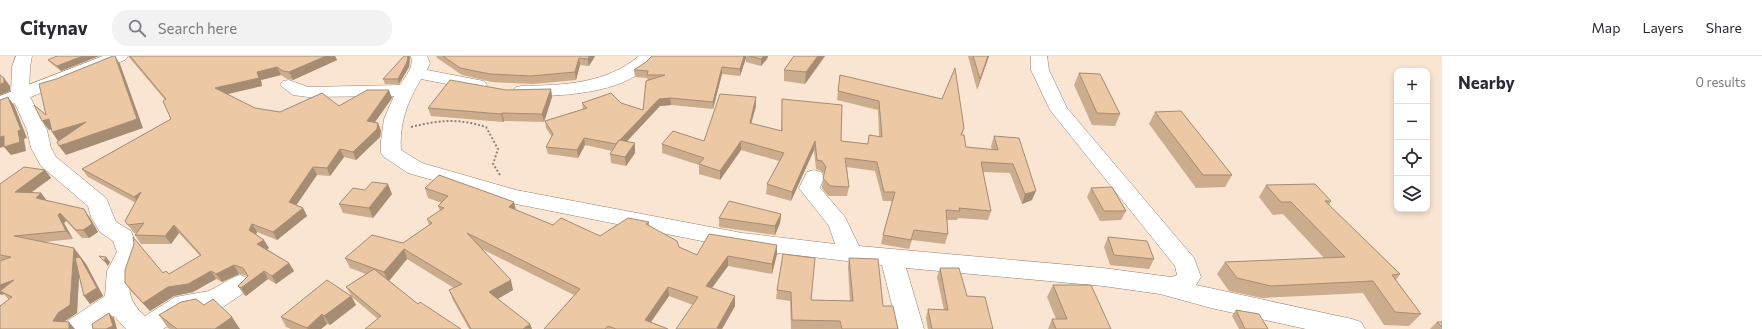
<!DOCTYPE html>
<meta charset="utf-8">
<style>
:root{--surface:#fff;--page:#f2f2f3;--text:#2b2b33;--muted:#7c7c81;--line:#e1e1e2}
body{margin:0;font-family:Commissioner,sans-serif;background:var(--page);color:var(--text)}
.controls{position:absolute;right:12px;top:12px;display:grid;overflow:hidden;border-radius:8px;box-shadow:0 2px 6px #0003}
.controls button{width:36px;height:36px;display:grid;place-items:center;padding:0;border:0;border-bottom:1px solid var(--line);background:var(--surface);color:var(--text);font:20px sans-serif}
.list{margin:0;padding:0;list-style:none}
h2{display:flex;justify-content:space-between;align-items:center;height:52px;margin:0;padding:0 16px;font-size:17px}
h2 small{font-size:13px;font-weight:400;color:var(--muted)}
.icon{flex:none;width:22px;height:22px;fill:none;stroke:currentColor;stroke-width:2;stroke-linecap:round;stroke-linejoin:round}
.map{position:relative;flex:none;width:1442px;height:273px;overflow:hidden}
header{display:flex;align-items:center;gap:24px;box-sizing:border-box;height:56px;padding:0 20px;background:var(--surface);border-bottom:1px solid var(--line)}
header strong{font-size:19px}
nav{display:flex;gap:22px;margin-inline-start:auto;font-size:14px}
.search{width:280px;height:36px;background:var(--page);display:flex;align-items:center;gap:10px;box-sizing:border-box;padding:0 14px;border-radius:16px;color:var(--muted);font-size:15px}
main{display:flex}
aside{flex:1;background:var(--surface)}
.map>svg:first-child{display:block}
</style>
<header>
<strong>Citynav</strong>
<div class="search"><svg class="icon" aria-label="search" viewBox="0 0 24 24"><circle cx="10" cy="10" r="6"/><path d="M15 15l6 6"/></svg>Search here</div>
<nav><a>Map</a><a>Layers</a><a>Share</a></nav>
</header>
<main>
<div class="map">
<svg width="1442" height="273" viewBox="0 0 1442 273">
<rect width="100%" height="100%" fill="#f9e5d2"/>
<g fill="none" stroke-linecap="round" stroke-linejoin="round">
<defs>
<g id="minor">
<path d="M16 0H32L30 11 29 39 47 74 51 92 56 101 106 142 116 166 131 175 139 196C128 221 122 240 145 260L175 241 209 235 232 222 240 219 248 222 252 228 248 234 223 251 189 257 163 273H126L114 260 94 273H62L66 266 105 240 107 215 117 196 113 185 100 176 91 161 88 150 41 110 31 92 27 74 11 39 12 11Z"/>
<path d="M411 0H427L430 7 427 14 484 25 487 29 484 33 478 34 421 23C408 45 399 67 401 94L422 107 516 134 742 177 835 188 829 170 799 132 807 116 814 114 821 116 824 121 820 132 845 161 859 190 1103 212 1171 221 1177 219 1175 210 1050 54 1031 14V0H1047L1049 14 1067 52 1194 202 1201 221 1196 229 1352 263 1361 266 1365 273H1306L1211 252 1160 238 1103 230 906 212 924 273H898L882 209 742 193 516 148 408 117 384 101 381 97V85L384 63 394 40 308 41 293 39 280 29 283 25 289 24 308 31 400 29C406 19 414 12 411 0Z"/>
<path d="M639 0H657C635 33 583 38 547 40 536 40 526 41 516 39L513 35 516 31 522 30C564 29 606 28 639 0Z"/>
</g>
<path id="tertiary" d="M103 0H128L125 4 0 53V40Z"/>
</defs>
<use href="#minor" stroke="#958372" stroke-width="1"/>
<use href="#tertiary" stroke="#958372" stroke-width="1"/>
<path stroke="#918477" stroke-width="2" stroke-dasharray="2 2" stroke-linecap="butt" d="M411 71C440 64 457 62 486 71L498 93 493 108 500 119"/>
<use href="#minor" fill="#fff" fill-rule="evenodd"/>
<use href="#tertiary" fill="#fff" fill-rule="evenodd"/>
</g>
<g fill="#cbac8d">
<path d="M56 0H99L61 15 52 8 48 4 56 1Z"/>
<path d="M128 0H335L337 4 293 24 287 23 281 19 261 24 262 30 227 38 255 52 280 56 339 50 392 42 375 66 378 67 381 75 380 81 356 104 344 101 330 120 317 119 296 149 303 152 307 160 277 184 257 176 256 179 269 192 267 193 289 207 294 215 276 228 268 223 246 240 244 239 238 230 248 220 239 218 222 226 216 223 193 236 174 240 150 255 131 235 125 227 163 217 169 218 200 200 179 177 171 188H141L135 179 137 177H134L128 169 136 147 88 121 82 113 171 63 165 44Z"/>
<path d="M436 0H595L589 10 580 9 576 24 533 28 492 26 462 19 437 2Z"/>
<path d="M652 0H768L767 3 761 10 746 6V2L740 20 722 18 713 53 671 49 660 50 626 86 635 87V97L626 110 611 107 610 98 612 95 585 89 578 102 548 98 546 91 552 81 546 72 545 65 583 53 582 47H621L643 54 648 25 647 22 635 21 634 14 646 6Z"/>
<path d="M794 0H825L805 28 784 25V14Z"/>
<path d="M968 0H989L977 34Z"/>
<path d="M410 1 409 11 399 28H385L383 23Z"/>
<path d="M1079 17 1120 58 1115 70 1092 69 1074 29Z"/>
<path d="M840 19 964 72 962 79 966 91 992 94 991 90 994 80 1019 82 1032 144 1022 148 1010 117 983 116 991 155 988 164 958 162 957 164H947L948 178 945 188 912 184 909 193 881 188 883 179 892 145H883L875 115 847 111 849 131 847 140H828L822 132 823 122 824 118 821 115 816 113 814 94 791 145 766 138 767 128 779 105 741 94 720 124 699 118V109L662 97V88L704 85 756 50 751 67 781 75 782 43 841 85 868 88 879 80 878 54 837 44Z"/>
<path d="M551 33 552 41 544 66 504 65 503 66 431 60 428 52 506 34Z"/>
<path d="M1155 56 1232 119 1225 131 1196 132 1149 68Z"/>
<path d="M45 114 51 122 31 136 41 137 47 145 90 162 98 176 89 182H82L66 165 64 167 73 183 44 186 80 200V201L86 208 103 240 90 248 84 240 79 221 77 257 65 265 64 266 75 273 9 244 4 238 2 239 0 238V128Z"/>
<path d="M1266 129 1331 145 1329 149 1400 218 1396 224 1421 258 1409 270 1384 269 1363 237 1262 242 1229 235 1217 218 1225 206 1324 202 1283 158 1273 159 1259 141Z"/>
<path d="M425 132 514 146 516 154 553 169 600 180 649 166V169L679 191 697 199 777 189V198L772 218 728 210 712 232 735 240V250L722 273 693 249 669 240 651 266 668 273H544L574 239 482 193 513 234 498 243 530 268 532 273H469L453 244 449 234 454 232 407 203 389 225 418 248 461 273 378 263 352 241 356 249 330 269 327 268 321 273H291L286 271 281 261 351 239 346 231 366 218 350 212 345 202 403 187 429 169 427 163 440 155 438 150 442 147 428 142Z"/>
<path d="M1091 132 1126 155 1121 164 1100 165 1087 141Z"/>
<path d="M392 138 373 162 343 157 339 148Z"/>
<path d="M781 158 780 167 775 179 719 171V162Z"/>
<path d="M1108 181 1154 203 1149 213 1110 209 1104 191Z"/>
<path d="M783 198 811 244 850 245 848 211 849 202 883 250 898 273H791L790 245 776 243 777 234Z"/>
<path d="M940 212 967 240 993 273H928L926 262 928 253 944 254 937 221Z"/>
<path d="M1053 229 1111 273H1048L1052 263H1056L1047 241Z"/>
<path d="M204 249 240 273H170L168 272 159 259Z"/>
<path d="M1236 254 1268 273H1239L1232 260Z"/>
<path d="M1437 266H1442V273H1430Z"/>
</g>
<g fill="#a58c73">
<path d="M83 0H99L61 15 57 10Z"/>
<path d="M115 0 120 8 143 72 66 99 59 90 137 63Z"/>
<path d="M326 0H335L337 4 293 24 289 16Z"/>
<path d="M408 0H409L410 1 409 11 399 28 398 23Z"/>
<path d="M589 0H595L589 10 588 3Z"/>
<path d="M744 0H746V2L740 20V13Z"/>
<path d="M764 0H768L767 3 761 10V3Z"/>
<path d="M818 0H825L805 28 806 16Z"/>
<path d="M988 0H989L977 34 980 23Z"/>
<path d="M579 2 580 9 576 24 575 16Z"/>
<path d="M277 11 281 19 261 24 262 30 219 40 215 32 257 16Z"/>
<path d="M722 11V18L713 53V46Z"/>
<path d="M4 22 10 30V35L0 39V28Z"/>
<path d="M551 33 552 41 544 66 542 58Z"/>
<path d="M389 34 392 42 370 73 367 65Z"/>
<path d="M8 41 14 49 27 82 24 83 26 95 11 99 4 91Z"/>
<path d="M756 41V50L749 76 750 67Z"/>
<path d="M670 42 671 49 660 50 617 96 616 88 659 43Z"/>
<path d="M502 57 504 65 503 66 501 58Z"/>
<path d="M49 63 55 72 49 74 42 65Z"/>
<path d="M86 66 92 74 58 85 52 76Z"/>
<path d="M378 67 381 75 380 81 356 104 353 96Z"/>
<path d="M4 80 10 88 0 92V81Z"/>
<path d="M584 82 585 89 578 102 577 94Z"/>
<path d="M741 85V94L720 124V115Z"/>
<path d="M815 85 814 94 791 145 792 136Z"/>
<path d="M635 87V97L626 110 625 101Z"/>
<path d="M340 93 344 101 330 120 327 112Z"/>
<path d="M313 111 317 119 293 154 289 146Z"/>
<path d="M45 114 51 122 21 144 15 136Z"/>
<path d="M388 128 392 138 373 162 369 152Z"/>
<path d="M1036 135 1032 144 1022 148 1025 138Z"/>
<path d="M141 136 140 149 134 141Z"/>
<path d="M41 137 47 145 36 142Z"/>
<path d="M514 146 516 156 509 151Z"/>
<path d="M303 152 307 160 277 184 273 176Z"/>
<path d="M84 153 90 162 98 176 89 182 83 174Z"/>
<path d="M60 157 66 165 64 167 73 183 66 175 58 159Z"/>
<path d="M781 158 780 167 775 179V170Z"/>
<path d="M252 168 257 176 254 183 249 174Z"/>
<path d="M174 169 179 177 171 188 165 180Z"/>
<path d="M264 184 269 192 262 196 257 188Z"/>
<path d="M777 189V198L772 218V208Z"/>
<path d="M74 192 86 208 103 240 90 248 84 240 80 202 77 257 65 265 61 273 53 265Z"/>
<path d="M404 193 407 203 388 226 384 216Z"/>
<path d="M728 200V210L706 240V230Z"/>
<path d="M106 201 110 206 108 210 104 205Z"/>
<path d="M289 207 294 215 276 228 272 220Z"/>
<path d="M234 209 239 218 222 226 216 218Z"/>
<path d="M211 215 216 223 193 236 174 240 150 255 143 247 168 231Z"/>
<path d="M264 215 268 223 246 240 241 232Z"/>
<path d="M14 224 0 235 4 238 2 239 0 238V229Z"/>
<path d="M511 224 513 234 492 246 489 236Z"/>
<path d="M668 231 669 240 646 273 645 264Z"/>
<path d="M351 240 356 249 330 269 324 260Z"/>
<path d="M735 240V250L722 273 717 272Z"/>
<path d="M109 257 114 262 117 273H106Z"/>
<path d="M322 258 327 268 321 273H308L307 272Z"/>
<path d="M232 261 240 273H215Z"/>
<path d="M69 266 75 273H69Z"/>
<path d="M530 268 532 273H523Z"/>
</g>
<g fill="#ecc8a4" stroke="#a58c73">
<path d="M57 0H83L57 10 48 4Z"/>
<path d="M113 0H115L137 63 59 90 57 86 86 66 52 76 49 63 42 65 34 49 46 59 39 28 56 23Z"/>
<path d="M130 0H326L289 16 283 15 277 11 257 16 259 22 215 32 255 52 280 56 322 37 339 50 367 34H389L367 65 378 67 377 73 353 96 340 93 327 112 313 111 289 146 303 152 273 176 252 168 249 174 264 184 257 188 289 207 272 220 264 215 241 232 238 230 248 220 243 212 234 209 216 218 211 215 188 228 168 231 143 247 125 227V214L134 188 133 181 163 217 166 215 169 218 201 199 174 169 165 180 135 179 144 167 128 169 125 165 141 136 134 141 82 113 171 63 163 45 166 43Z"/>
<path d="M404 0H408L407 6 398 23H383Z"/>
<path d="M443 0H589L588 3 579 2 575 16 531 20 490 18 460 12Z"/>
<path d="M652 0H744L740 13 722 11 713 46 670 42 659 43 620 84H619L616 88 584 82 577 94 546 91 553 78 545 65 587 52 582 47 611 37 621 47 643 54 646 25 665 19H647L648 15 634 14 646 6Z"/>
<path d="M749 0H764L761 3Z"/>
<path d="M794 0H818L806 16 784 14Z"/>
<path d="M973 0H988L980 23Z"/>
<path d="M955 12 964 72 961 79H964L966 91 998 94 994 80 1019 82 1036 135 1025 138 1013 108 981 106 991 155 959 152 960 155 946 154 948 178 914 174 911 184 883 179 895 136H884L877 106 845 102 849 131 830 130 823 122 826 111 822 105 817 104 815 85 792 136 767 128 784 97 741 85 720 115 699 108 704 102 662 88 673 75 704 85 720 38 756 41 750 67 782 75V43L842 49 841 85 868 88 869 79 882 81 879 45 838 35 840 19 942 43Z"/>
<path d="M1079 17 1100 18 1120 58 1097 57Z"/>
<path d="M0 19 4 22V27L0 28Z"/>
<path d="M450 24 506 34 551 33 542 58 502 57 501 58 428 52Z"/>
<path d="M8 41 21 74 18 75 20 86 4 91V80L0 81V44Z"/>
<path d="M1181 55 1232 119H1203L1155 56Z"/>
<path d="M619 84 635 87 625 101 610 98Z"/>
<path d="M24 111 45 114 15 136 41 137 36 142 84 153 92 168 83 174H76L60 157 58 159 66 175 14 180 74 192 70 249 58 257 53 265 69 266V273H0V250L12 241 0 235 14 224 0 229V205L11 201 0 199V128Z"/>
<path d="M439 119 514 146 509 151 553 169 561 162 600 180 628 162 649 166 646 168 677 185 679 191 697 199 709 178 777 189 772 208 728 200 706 230 735 240 717 272 721 273H676L698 241 668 231 645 264 668 273H616L608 270 605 273H544L580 233 467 177 511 224 489 236 530 268 523 273H471L449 234 462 228 404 193 384 216 345 202 372 179 403 187 432 167 427 163 444 152 438 150 448 140 425 132Z"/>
<path d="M372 126 388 128 369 152 339 148 353 132 365 134Z"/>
<path d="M1315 128 1331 145H1325L1400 218 1392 219 1421 258 1395 256 1373 225 1271 230 1237 222 1225 206 1345 201 1291 146H1281L1266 129Z"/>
<path d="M1112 131 1126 155H1104L1091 132Z"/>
<path d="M729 145 781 158 775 170 719 162Z"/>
<path d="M1108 181 1147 185 1154 203 1114 199Z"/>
<path d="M783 198 815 202 811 244 853 245 849 202 878 203 883 250H893L898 273H842L840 265 792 264 791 236 777 234Z"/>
<path d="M99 200 106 201 104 205Z"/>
<path d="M80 201 97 232 84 240 75 202Z"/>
<path d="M940 212H959L967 240 985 241 993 273H932L928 253 948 254Z"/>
<path d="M374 213 418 248 420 246 461 273H365L381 260 346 231Z"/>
<path d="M327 224 351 240 324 260 322 258 307 272 281 261Z"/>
<path d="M1053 229H1091L1111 273H1056L1052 263H1067Z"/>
<path d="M196 243 204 249 213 243 232 261 215 273H177L159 259 181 246Z"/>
<path d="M1236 254 1259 258 1268 273H1245Z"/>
<path d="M109 257 113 270 106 273H93L92 268Z"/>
<path d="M1437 266H1442V271Z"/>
</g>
</svg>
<div class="controls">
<button>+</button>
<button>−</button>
<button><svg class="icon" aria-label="locate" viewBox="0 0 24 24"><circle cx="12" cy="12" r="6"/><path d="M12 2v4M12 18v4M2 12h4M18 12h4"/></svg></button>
<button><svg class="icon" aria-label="layers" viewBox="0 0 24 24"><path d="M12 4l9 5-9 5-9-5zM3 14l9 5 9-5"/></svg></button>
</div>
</div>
<aside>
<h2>Nearby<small>0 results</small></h2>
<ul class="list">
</ul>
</aside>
</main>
